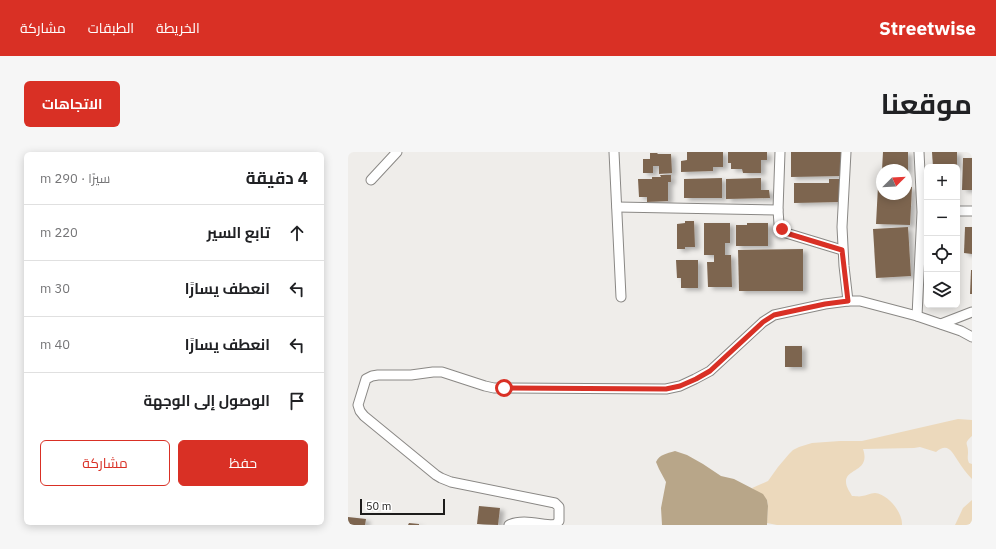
<!DOCTYPE html>
<html lang="ar">
<meta charset="utf-8">
<style>
:root{--surface:#fff;--page:#f6f6f6;--text:#202124;--muted:#757577;--line:#e0e0e0;--accent:#d93025}
body{margin:0;font-family:"IBM Plex Sans",Cairo,sans-serif;background:var(--page);color:var(--text);direction:rtl}
.controls{position:absolute;right:12px;top:12px;display:grid;overflow:hidden;border-radius:6px;box-shadow:0 2px 10px #0003}
.controls button{width:36px;height:36px;display:grid;place-items:center;padding:0;border:0;border-bottom:1px solid var(--line);background:var(--surface);color:var(--text);font:20px sans-serif}
.compass{position:absolute;left:528px;top:12px;width:36px;height:36px;border-radius:50%;background:var(--surface);box-shadow:0 2px 10px #0003;rotate:66deg}
.scale{position:absolute;left:12px;bottom:10px;width:85px;box-sizing:border-box;padding-left:4px;border:2px solid #1d1c1b;border-top:0;font-size:11px;line-height:14px;white-space:nowrap;color:#1d1c1b;-webkit-text-stroke:3px #fff;paint-order:stroke}
.stop{position:absolute;width:12px;height:12px;margin:-9px;border:3px solid #d93025;border-radius:50%;background:#fff}
.stop.end{background:#d93025;border-color:#fff;box-shadow:0 1px 4px #0008}
.list{margin:0;padding:0;list-style:none}
h2{display:flex;justify-content:space-between;align-items:center;height:52px;margin:0;padding:0 16px;font-size:17px}
h2 small{font-size:13px;font-weight:400;color:var(--muted)}
.list li{display:grid;grid-template-columns:26px 1fr auto;gap:12px;align-items:center;box-sizing:border-box;height:56px;padding:0 16px;border-top:1px solid var(--line)}
.list b{display:block;font-size:15px;white-space:nowrap}
.list em{font-size:13px;font-style:normal;color:var(--muted)}
.actions{display:flex;gap:8px;padding:12px 16px}
.actions a{flex:1;padding:9px 0;border:1px solid var(--accent);border-radius:6px;text-align:center;font-size:14px;color:var(--accent)}
.actions .main{background:var(--accent);color:#fff}
.icon{flex:none;width:22px;height:22px;fill:none;stroke:currentColor;stroke-width:2;stroke-linecap:round;stroke-linejoin:round}
.map{position:relative;flex:none;width:624px;height:373px;overflow:hidden;direction:ltr;border-radius:6px}
header{display:flex;align-items:center;gap:24px;box-sizing:border-box;height:56px;padding:0 20px;background:var(--accent);color:#fff}
header strong{font-size:19px}
nav{display:flex;gap:22px;margin-inline-start:auto;font-size:14px}
.intro{display:flex;align-items:center;justify-content:space-between;box-sizing:border-box;height:96px;padding:0 24px}
h1{margin:0;font-size:28px}
.button{padding:10px 18px;border-radius:6px;background:var(--accent);color:#fff;font-size:14px;font-weight:700}
main{display:flex;gap:24px;padding:0 24px}
aside{flex:1;background:var(--surface);border-radius:6px;box-shadow:0 2px 10px #0003}
.map>svg:first-child{display:block}
</style>
<header>
<strong>Streetwise</strong>
<nav><a>الخريطة</a><a>الطبقات</a><a>مشاركة</a></nav>
</header>
<div class="intro"><h1>موقعنا</h1><a class="button">الاتجاهات</a></div>
<main>
<div class="map">
<svg width="624" height="373" viewBox="0 0 624 373">
<defs>
<filter id="shadow"><feDropShadow dx="4.5" dy="2.5" stdDeviation="2" flood-color="#0004"/></filter>
</defs>
<rect width="100%" height="100%" fill="#efedea"/>
<g fill="#ecd9bc">
<path d="M610 267 624 268V284C615 292 620 291 620 300 620 305 619 306 621 311L624 312V327C619 322 614 315 610 309 604 300 600 290 588 300L572 295 566 296 515 297C523 320 497 316 498 330 498 335 502 340 504 344 508 344 511 345 514 344 518 344 522 341 527 341 540 342 555 361 554 373H429L419 371 420 354 419 348 404 336 420 329 430 315 441 302 445 298 451 295 464 291 492 289H514Z"/>
<path d="M624 348V373H607L615 356Z"/>
</g>
<path fill="#b8a689" d="M327 299 339 303 355 312 373 324 386 327 415 342 419 348 420 354 419 373H314L313 356 318 330 311 317 308 310C312 302 318 302 327 299Z"/>
<g fill="#7d654f" filter="url(#shadow)">
<path d="M339 0H375V15H365V19L333 20V9L339 8Z"/>
<path d="M380 0H419V8H413V21H395L394 17H383V11H380Z"/>
<path d="M443 0H493V24L443 25Z"/>
<path d="M535 0H560V32H558V18H534Z"/>
<path d="M584 0H609V15H585Z"/>
<path d="M302 1H309L310 2H323L324 21 311 22V14H305V21H295V7H302Z"/>
<path d="M615 6H624V38H614Z"/>
<path d="M312 23H323V30H320V49L299 50V45H291L290 27H304V25H313Z"/>
<path d="M374 26V46H336V27Z"/>
<path d="M413 26V38H421L422 46 378 47V27Z"/>
<path d="M481 27H491V50L446 51V31H481Z"/>
<path d="M530 34H534V42H558V35H564L562 73 528 72Z"/>
<path d="M337 69H346L347 95H337V97H329V72L337 71Z"/>
<path d="M356 71H382V91H377V103H383L384 135H360L359 110H366V103H356Z"/>
<path d="M399 71H420V94H388V73H399Z"/>
<path d="M560 75 563 124 528 126 525 77Z"/>
<path d="M617 75H624V102L616 101Z"/>
<path d="M455 97V139H391L390 98Z"/>
<path d="M328 108H350V136H333V126H329Z"/>
<path d="M623 118H624V142H622Z"/>
<rect x="437" y="194" width="17" height="21"/>
<path d="M131 354 152 356 150 373 129 372Z"/>
<path d="M0 365 18 367 17 373H0Z"/>
<path d="M61 371 71 372V373H60Z"/>
</g>
<g fill="none" stroke-linecap="round" stroke-linejoin="round">
<defs>
<g id="minor">
<path d="M266 0 273 145"/>
<path d="M432 0 430 58 431 72 434 77 438 81 494 98"/>
<path d="M498 0 494 75 496 114 500 149"/>
<path d="M23 28 49 0"/>
<path d="M269 55 430 58"/>
<path d="M609 59H624"/>
<path d="M569 164 574 60 571 0"/>
<path d="M593 172 624 160"/>
<path d="M161 373C174 367 190 372 204 373"/>
<path d="M204 373 208 372 211 369V355L207 351 103 330 93 326 88 323 16 264 12 259 10 253 18 227 24 224 30 223H63L85 220H94L137 234 146 236 318 237 332 234 347 227 362 219 415 170 426 163 477 152 500 149H512L569 164 613 179 624 185"/>
</g>
</defs>
<use href="#minor" stroke="#8a8885" stroke-width="11"/>
<use href="#minor" stroke="#fff" stroke-width="9"/>
</g>
<g fill="none" stroke-linecap="round" stroke-linejoin="round">
<path stroke="#d93025" stroke-width="5" d="M156 236 318 237 332 234 348 227 362 219 415 170 426 163 477 152 500 149 494 98 438 81 434 77"/>
</g>
</svg>
<div class="controls">
<button>+</button>
<button>−</button>
<button><svg class="icon" aria-label="locate" viewBox="0 0 24 24"><circle cx="12" cy="12" r="6"/><path d="M12 2v4M12 18v4M2 12h4M18 12h4"/></svg></button>
<button><svg class="icon" aria-label="layers" viewBox="0 0 24 24"><path d="M12 4l9 5-9 5-9-5zM3 14l9 5 9-5"/></svg></button>
</div>
<svg class="compass" viewBox="-18 -18 36 36"><path d="M0-13l5 13h-10z" fill="#e53935"/><path d="M0 13l5-13h-10z" fill="#757577"/></svg>
<div class="scale">50 m</div>
<div class="stop" style="left:156px;top:236px"></div>
<div class="stop end" style="left:434px;top:77px"></div>
</div>
<aside>
<h2>4 دقيقة<small>سيرًا · 290 m</small></h2>
<ul class="list">
<li><svg class="icon" aria-label="ahead" viewBox="0 0 24 24"><path d="M12 20V5M6 11l6-6 6 6"/></svg><div><b>تابع السير</b></div><em>220 m</em></li>
<li><svg class="icon" aria-label="left" viewBox="0 0 24 24"><path d="M17 20v-9H6M10 6l-5 5 5 5"/></svg><div><b>انعطف يسارًا</b></div><em>30 m</em></li>
<li><svg class="icon" aria-label="left" viewBox="0 0 24 24"><path d="M17 20v-9H6M10 6l-5 5 5 5"/></svg><div><b>انعطف يسارًا</b></div><em>40 m</em></li>
<li><svg class="icon" aria-label="arrive" viewBox="0 0 24 24"><path d="M6 21V4h12l-3 4 3 4H6"/></svg><div><b>الوصول إلى الوجهة</b></div></li>
</ul>
<div class="actions"><a class="main">حفظ</a><a>مشاركة</a></div>
</aside>
</main>
